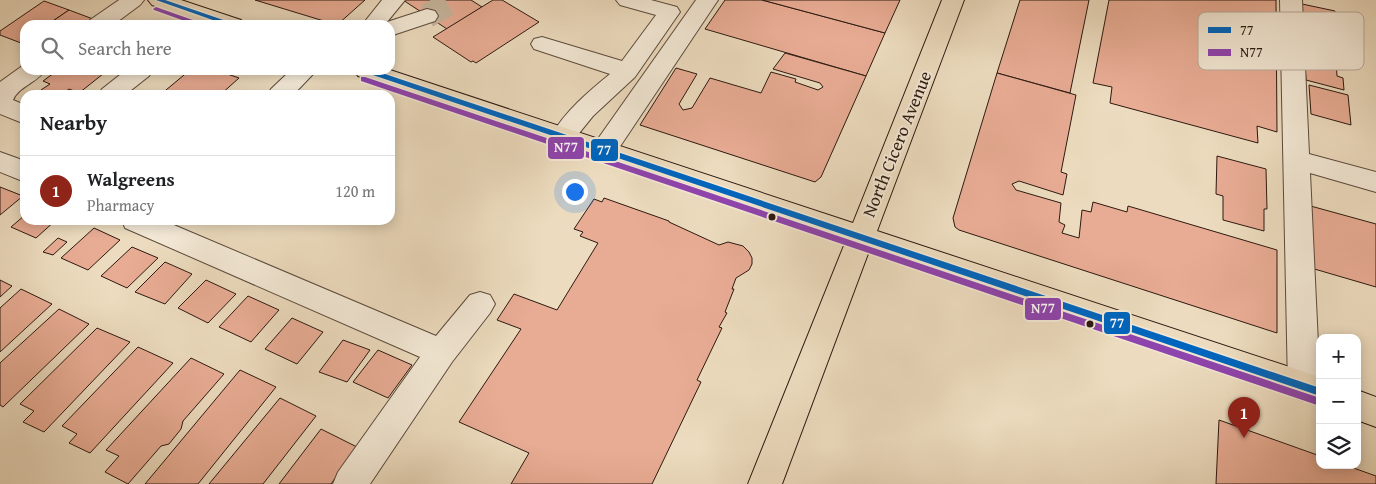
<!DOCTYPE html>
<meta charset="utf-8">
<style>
:root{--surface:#fff;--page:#f2f2f2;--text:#202124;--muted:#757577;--line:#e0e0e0;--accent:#8f2418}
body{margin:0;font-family:"Gentium Book Plus",serif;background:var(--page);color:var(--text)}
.controls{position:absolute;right:15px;bottom:15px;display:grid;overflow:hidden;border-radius:10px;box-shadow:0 2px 12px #0003}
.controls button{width:45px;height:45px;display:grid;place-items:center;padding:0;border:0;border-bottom:1px solid var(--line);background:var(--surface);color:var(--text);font:25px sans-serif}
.you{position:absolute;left:574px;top:191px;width:18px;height:18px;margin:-12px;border:4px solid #fff;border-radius:50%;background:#1a73e8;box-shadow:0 0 0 8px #1a73e833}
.badge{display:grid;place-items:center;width:32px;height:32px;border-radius:50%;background:var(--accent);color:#fff;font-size:16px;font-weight:700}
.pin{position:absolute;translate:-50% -41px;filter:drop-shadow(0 1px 2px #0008)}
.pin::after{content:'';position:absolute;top:26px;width:18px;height:15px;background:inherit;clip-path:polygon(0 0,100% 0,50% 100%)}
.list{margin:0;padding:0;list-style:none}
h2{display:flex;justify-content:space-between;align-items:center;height:65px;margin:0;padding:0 20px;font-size:21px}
h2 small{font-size:16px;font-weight:400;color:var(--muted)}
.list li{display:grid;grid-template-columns:32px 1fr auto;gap:15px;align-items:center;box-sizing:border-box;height:70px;padding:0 20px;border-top:1px solid var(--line)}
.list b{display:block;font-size:19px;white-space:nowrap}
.list p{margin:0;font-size:16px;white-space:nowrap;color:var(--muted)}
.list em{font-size:16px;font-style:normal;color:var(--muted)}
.icon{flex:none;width:28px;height:28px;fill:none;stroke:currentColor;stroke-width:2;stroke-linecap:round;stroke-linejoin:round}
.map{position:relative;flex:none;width:1376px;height:484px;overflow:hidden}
.search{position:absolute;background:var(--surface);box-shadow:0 2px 12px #0003;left:20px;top:20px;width:375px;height:55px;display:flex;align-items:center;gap:12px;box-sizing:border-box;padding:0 18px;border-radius:15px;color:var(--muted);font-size:19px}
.panel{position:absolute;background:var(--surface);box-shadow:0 2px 12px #0003;left:20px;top:90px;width:375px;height:135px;border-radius:15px}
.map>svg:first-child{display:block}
</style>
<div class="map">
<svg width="1376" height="484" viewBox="0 0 1376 484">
<rect width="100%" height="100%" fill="#ecdbbe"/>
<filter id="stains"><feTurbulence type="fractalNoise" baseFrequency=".004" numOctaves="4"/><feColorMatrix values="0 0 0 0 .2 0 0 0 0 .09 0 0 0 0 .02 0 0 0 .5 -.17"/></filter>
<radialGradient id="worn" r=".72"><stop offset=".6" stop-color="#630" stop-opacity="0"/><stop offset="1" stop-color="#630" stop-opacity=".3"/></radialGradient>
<g fill="#e8ac94" stroke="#2c1910">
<path d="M255 0H365L337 25Z"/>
<path d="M403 0H471L482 7 447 29Z"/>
<path d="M493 0H502L539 22 476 63 473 61 471 62 433 37Z"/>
<path d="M725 0H762L885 33 866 76 705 29Z"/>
<path d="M762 0H900L885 33Z"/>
<path d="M1020 0H1089L1070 93 997 73Z"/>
<path d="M1109 0H1276L1277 132 1257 126 1258 143 1110 103 1112 87 1093 83Z"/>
<path d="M44 1 69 10 47 25H25V40L21 43 0 35V31Z"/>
<path d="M1302 4 1335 11 1336 27 1302 19Z"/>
<path d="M69 10 93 19 84 25H47Z"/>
<path d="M1304 52 1336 60 1337 76 1343 78 1344 90 1306 80Z"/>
<path d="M785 53 866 76 821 177 815 182 640 125 676 68 697 74 679 104 683 110 692 108 710 78 761 93 771 72 796 79 795 82 818 90 823 87 820 83 773 69Z"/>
<path d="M58 70H108L79 93 69 89 61 95H54L41 90 50 84 43 81Z"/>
<path d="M190 70H216L239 78 220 95H160Z"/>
<path d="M997 73 1076 95 1061 172 1067 174 1063 195 1019 181 1012 184 1016 190 1061 203 1059 222 1065 225 1062 233 1079 238 1082 210 1091 212 1093 202 1127 212 1128 206 1277 250V333L959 230 955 227 953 218Z"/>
<path d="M1309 85 1348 95 1351 125 1311 114Z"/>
<path d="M1217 156 1266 169 1267 209H1264V231L1223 220V196L1216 194Z"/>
<path d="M0 187 23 196 0 215Z"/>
<path d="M604 198 669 221V222L719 245 728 242 743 246 749 252 752 258V264L749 270 736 278 732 289H734L725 312 727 313 719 327 722 328 697 380 701 382 652 484H511L529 453 459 422 521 329 497 320 514 294 557 310 598 243 580 236 583 232 574 229 594 199 602 202Z"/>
<path d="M1307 205 1376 224V287L1311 268Z"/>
<path d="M25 215V220H56L36 238 11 227Z"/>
<path d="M94 228 120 240 88 270 61 258Z"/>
<path d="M58 238 67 242 53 255 43 252Z"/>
<path d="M132 247 158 258 127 288 101 276Z"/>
<path d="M165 262 192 274 165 304 135 292Z"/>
<path d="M0 280 12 286 0 297Z"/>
<path d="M206 280 236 294 208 323 178 308Z"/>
<path d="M21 289 52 304 0 352V308Z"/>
<path d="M248 296 279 310 251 342 219 327Z"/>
<path d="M59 309 89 324 3 407 0 405V363Z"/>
<path d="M292 318 323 332 297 364 265 349Z"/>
<path d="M97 328 130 342 44 432 23 422 34 411 20 404Z"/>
<path d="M343 340 370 350 347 382 319 372Z"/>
<path d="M138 347 173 363 90 453 69 443 77 434 62 426Z"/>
<path d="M378 350 412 365 388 398 353 382Z"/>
<path d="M191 358 224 374 183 421 181 429 169 444 161 446 128 484 105 472 119 456 106 450Z"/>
<path d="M240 370 276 387 198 484H145Z"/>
<path d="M280 398 316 416 263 484H209Z"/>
<path d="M1219 420 1320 456V465H1345L1376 476V484H1216Z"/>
<path d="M321 429 357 447 331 484H279Z"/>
</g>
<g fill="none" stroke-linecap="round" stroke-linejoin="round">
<path stroke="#c6b49b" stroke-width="24" stroke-dasharray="24 12" stroke-linecap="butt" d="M427 16 455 0"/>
<defs>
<g id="minor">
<path d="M119 0H144L140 5 113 25H87L90 20Z"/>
<path d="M382 0H405L387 22 427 9 435 11 438 16 435 21 390 36V25H362Z"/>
<path d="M616 0H651L677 7 680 12 635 77 593 116 572 142 563 145 554 142 551 136C565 111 588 92 610 74L534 49 531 44 534 39 542 37 622 61 656 15 620 5Z"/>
<path d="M696 0H718L613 157 604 159 595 157 591 150 595 143Z"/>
<path d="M1280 0H1302L1309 154 1376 172V192L1310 173 1320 387 1315 397 1304 401 1293 397 1288 387Z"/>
<path d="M208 10 216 12 219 17 212 25H187L200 12Z"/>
<path d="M25 64V70H45C37 83 19 86 13 100L25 105V124L0 114V82Z"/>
<path d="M126 70H153L149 76 125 95H98L102 89Z"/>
<path d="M291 70H317L293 95H267L271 89Z"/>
<path d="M0 152 25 161V182L0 172Z"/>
<path d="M122 220H162L436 336 470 295 480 292 490 295 495 304 490 313 452 362 370 484H333L338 472 420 357 125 228Z"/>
</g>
<g id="major">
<path d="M148 0H181L241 20 244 25H211L152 5Z"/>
<path d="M942 0H964L877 231 1320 377V406L869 251 782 484H748L845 243 358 76 354 70H390L853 223Z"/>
<path d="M1357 390 1376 397V427L1357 420Z"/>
</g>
</defs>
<use href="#minor" stroke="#5c4a3c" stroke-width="2"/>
<use href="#major" stroke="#2c1910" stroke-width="2"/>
<use href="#minor" fill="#f3e8d5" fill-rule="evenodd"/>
<use href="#major" fill="#ecdbbe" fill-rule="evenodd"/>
<defs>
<g id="bus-1">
<path d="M156 0H165L235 24 236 25H227Z"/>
<path d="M363 70H373L1320 388V396L364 72Z"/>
</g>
<g id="bus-2">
<path d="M156 7 204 24 205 25H196L154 10 153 9Z"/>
<path d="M361 77H365L1317 397 1320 398V404L1317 405 361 81Z"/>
</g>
</defs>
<use href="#bus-1" stroke="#f3e8d5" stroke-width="3"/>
<use href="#bus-2" stroke="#f3e8d5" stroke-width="3"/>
<use href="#bus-1" fill="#0065bd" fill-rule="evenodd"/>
<use href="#bus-2" fill="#8e44ad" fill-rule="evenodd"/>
</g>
<g fill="#2c1910" stroke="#f3e8d5" stroke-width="2">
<circle cx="772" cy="217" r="4.5"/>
<circle cx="1090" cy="324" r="4.5"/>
</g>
<g text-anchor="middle" stroke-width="4" stroke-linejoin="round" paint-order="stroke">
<g font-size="18" fill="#2c1910" stroke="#f3e8d5">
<text transform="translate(897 144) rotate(-68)" y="6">North Cicero Avenue</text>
</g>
</g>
<rect x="1198" y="12" width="166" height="58" rx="8" fill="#f3e8d5" stroke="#b7aa9a" stroke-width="1"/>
<rect x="1208" y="27" width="23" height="6" fill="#0065bd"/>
<rect x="1208" y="49" width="23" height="7" fill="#8e44ad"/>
<g font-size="14" fill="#2c1910">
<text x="1240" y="35">77</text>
<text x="1240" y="57">N77</text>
</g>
<g stroke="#f3e8d5" stroke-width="2">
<rect x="547" y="136" width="38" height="24" rx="5" fill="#8e44ad"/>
<rect x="590" y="138" width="29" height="24" rx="5" fill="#0065bd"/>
<rect x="1024" y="297" width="38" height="24" rx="5" fill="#8e44ad"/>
<rect x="1103" y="311" width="28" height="24" rx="5" fill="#0065bd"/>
</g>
<g font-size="14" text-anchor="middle" font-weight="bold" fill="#fff">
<text x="566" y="152">N77</text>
<text x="604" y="155">77</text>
<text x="1043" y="313">N77</text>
<text x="1117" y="328">77</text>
</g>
<rect width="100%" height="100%" filter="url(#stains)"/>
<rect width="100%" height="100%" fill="url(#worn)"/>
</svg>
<div class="controls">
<button>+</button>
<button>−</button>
<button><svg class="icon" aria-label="layers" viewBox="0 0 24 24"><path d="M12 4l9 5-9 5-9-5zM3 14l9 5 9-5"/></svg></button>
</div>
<div class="you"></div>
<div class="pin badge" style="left:1244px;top:438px">1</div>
<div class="search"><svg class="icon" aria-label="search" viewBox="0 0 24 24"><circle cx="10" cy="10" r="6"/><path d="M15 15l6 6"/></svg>Search here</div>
<section class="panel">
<h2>Nearby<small></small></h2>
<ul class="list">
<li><span class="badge">1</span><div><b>Walgreens</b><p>Pharmacy</p></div><em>120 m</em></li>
</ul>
</section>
</div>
